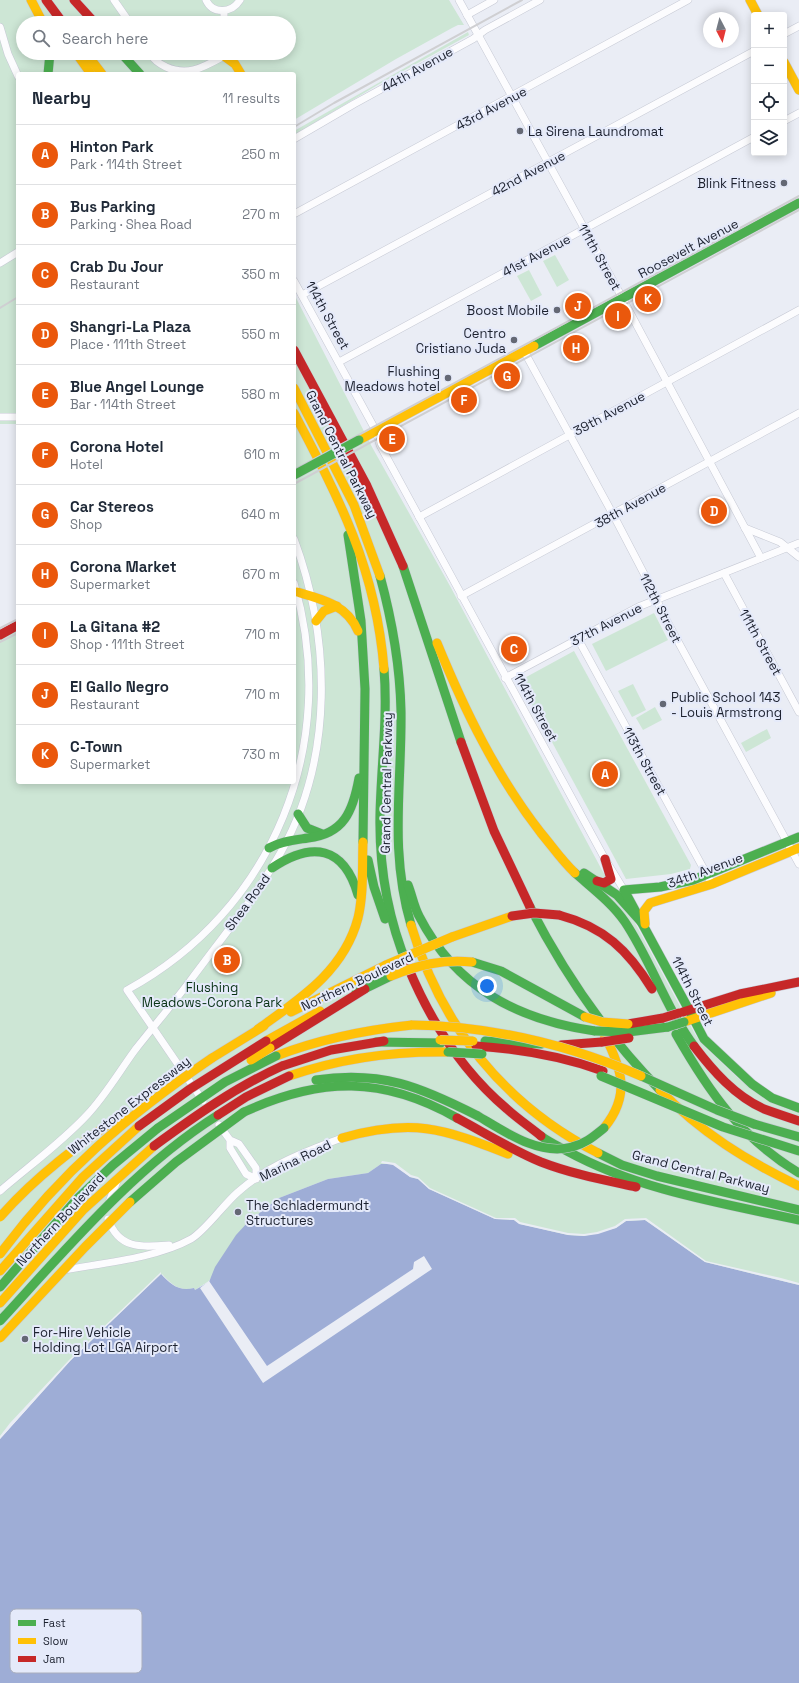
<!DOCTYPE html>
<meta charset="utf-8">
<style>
:root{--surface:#fff;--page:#f2f2f3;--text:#1f2937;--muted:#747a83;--line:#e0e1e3;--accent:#ea580c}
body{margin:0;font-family:"Space Grotesk",sans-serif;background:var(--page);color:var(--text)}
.controls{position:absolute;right:12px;top:12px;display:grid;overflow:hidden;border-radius:4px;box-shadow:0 2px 10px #0003}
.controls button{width:36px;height:36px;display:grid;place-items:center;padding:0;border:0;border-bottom:1px solid var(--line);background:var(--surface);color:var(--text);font:20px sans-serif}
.compass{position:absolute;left:703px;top:12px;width:36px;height:36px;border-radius:50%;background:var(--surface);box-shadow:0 2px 10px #0003;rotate:173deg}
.you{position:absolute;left:487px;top:986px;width:14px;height:14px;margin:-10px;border:3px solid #fff;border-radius:50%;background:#1a73e8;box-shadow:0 0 0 6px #1a73e833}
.badge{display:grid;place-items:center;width:26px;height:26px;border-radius:50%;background:var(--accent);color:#fff;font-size:13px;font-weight:700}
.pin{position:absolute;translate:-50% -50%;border:2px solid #fff;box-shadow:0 1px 4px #0006}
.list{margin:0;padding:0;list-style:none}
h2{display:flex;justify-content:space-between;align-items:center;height:52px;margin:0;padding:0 16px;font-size:17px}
h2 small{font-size:13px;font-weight:400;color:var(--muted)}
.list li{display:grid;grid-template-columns:26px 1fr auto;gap:12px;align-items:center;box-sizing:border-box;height:60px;padding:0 16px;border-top:1px solid var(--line)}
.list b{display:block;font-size:15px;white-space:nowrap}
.list p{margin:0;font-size:13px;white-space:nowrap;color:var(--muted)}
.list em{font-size:13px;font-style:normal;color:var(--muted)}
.icon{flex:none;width:22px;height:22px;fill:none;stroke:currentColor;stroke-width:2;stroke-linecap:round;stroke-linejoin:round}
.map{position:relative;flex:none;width:799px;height:1683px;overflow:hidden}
.search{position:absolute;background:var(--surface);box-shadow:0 2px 10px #0003;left:16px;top:16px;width:280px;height:44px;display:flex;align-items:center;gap:10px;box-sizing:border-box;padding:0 14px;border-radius:22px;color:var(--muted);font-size:15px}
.panel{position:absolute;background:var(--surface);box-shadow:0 2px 10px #0003;left:16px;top:72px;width:280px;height:712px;border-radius:4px}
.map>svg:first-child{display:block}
</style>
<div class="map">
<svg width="799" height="1683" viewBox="0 0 799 1683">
<rect width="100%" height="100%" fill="#eaedf5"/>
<g fill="#cde6d5" fill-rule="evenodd">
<path d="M0 0H449L464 25H458L452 28 396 59 294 120V74H18V424H0ZM23 23H289V53H23Z"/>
<path d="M468 32 469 35 381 83 294 135V131Z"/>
<path d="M555 255 569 280 557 287 543 261Z"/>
<path d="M529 270 542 295 531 301 517 276Z"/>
<path d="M294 294 372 447 450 586 603 872 633 919 695 1034C702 1045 711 1053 720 1061 746 1087 764 1102 799 1113V1307L519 1242 381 1164 368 1173 328 1179 279 1198 248 1222 209 1281 195 1290 194 1288C179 1292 171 1284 162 1274L13 1422 0 1439V635L18 625V782H294Z"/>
<path d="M654 613 668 640 606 671 592 644Z"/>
<path d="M574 651 691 865 690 869 671 874 626 879 519 681Z"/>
<path d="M633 684 646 710 632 717 618 691Z"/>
<path d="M655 707 662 720 643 730 636 718Z"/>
<path d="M767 729 771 738 746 752 741 743Z"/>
</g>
<path fill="#9eadd6" d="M381 1164H393L410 1177 418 1179 429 1189 495 1219 514 1220 520 1224 568 1235 584 1236 616 1228 626 1221 645 1220 705 1262 799 1285V1683H0V1439L71 1360 161 1274C170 1284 179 1292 194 1288L195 1290 209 1282 215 1267 236 1235 248 1222 279 1198 328 1179 368 1173Z"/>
<g fill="#eaedf5">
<path d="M382 1161 395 1163 411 1175 418 1177 430 1188 496 1218H515L520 1222 568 1233 584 1234 597 1232 615 1226 625 1219 646 1218 706 1261 781 1278 799 1283V1285L705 1262 645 1220 626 1221 616 1228 598 1234 584 1236 568 1235 519 1224 514 1220 495 1219 429 1189 418 1179 410 1177 393 1165 381 1163Z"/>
<path d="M424 1256 432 1269 263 1383 200 1288 209 1281 267 1366 413 1269 414 1262Z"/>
<path d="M161 1272V1274L71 1360 0 1439V1436L10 1423 69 1360Z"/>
</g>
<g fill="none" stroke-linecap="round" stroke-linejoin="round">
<defs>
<g id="street">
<path d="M114 0 130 23"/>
<path d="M206 0C213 15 232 13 240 0"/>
<path d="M459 0 618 290 761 558"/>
<path d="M224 11V23"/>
<path d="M467 15 494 0"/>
<path d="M0 27 8 54 18 76"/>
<path d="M784 34 799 26"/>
<path d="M150 53C154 60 158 63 166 67 188 77 204 67 224 56V53"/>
<path d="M784 121 799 113"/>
<path d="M294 139 354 104 473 39 485 30 540 0"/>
<path d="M294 214 688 0"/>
<path d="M0 263 18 252"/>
<path d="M294 281 376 431 380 445 605 859 624 890"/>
<path d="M302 295 754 51"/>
<path d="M524 351 616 520 653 591 662 612 799 864"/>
<path d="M339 362 754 137"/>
<path d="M0 417H18"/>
<path d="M419 517 799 310"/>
<path d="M745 528 780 542 799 557"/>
<path d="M724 573 799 712"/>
<path d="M461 596 799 413"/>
<path d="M578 639 712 884"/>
<path d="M505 678 638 607 799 543"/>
<path d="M203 1101 127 990C274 910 341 743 294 583"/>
<path d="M219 1125 230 1140 239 1144 256 1168V1179L246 1174 230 1148V1140"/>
<path d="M0 1191C29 1166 61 1143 87 1115 105 1096 119 1072 135 1050 153 1027 172 1005 190 981 221 939 255 898 281 852 334 757 331 639 294 539"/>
<path d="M108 1205 117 1181"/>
<path d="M108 1219C119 1250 142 1247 169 1245"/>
<path d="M64 1270C103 1263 157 1258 191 1239 205 1231 223 1205 238 1192 267 1166 306 1151 342 1138"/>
</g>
<g id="fast">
<path d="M121 53 140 74"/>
<path d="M48 74 50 53"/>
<path d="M534 346 799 203"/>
<path d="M348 535 361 621 365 689 363 842"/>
<path d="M403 566 461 742"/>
<path d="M380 576C392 620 400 665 401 711 402 787 389 849 411 925"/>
<path d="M384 669C388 718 381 766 380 815 379 867 388 919 408 967"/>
<path d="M298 814 307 828 322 834"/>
<path d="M269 848C281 841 295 840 308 838 344 834 353 811 359 778"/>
<path d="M368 860 374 887 385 919"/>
<path d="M272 868C312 841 344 846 358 895"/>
<path d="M575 873C592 888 612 903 625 922 651 961 666 1008 694 1046"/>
<path d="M584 873 617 895 643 924"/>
<path d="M408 885C412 895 414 907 419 916 456 988 518 1020 595 1031"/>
<path d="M530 907C564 973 608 1037 660 1090"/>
<path d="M472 962 501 971 585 1017"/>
<path d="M356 993 391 976"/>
<path d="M689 1010 624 890 660 887 693 880 799 837"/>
<path d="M689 1010 704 1039 752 1084 772 1098 799 1108"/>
<path d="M628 1032 668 1027"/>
<path d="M676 1034C709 1092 741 1138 799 1173"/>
<path d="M485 1041 542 1044"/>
<path d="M376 1042 441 1043"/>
<path d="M316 1080C381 1070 421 1087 478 1116"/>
<path d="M244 1112C321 1077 383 1076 457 1118"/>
<path d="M754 1124 799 1137"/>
<path d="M541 1136C549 1142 558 1146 567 1151 638 1190 721 1203 799 1220"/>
<path d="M598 1153 622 1165 657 1176 799 1210"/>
<path d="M0 1287 77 1199 113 1165 158 1128"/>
</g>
<g id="slow">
<path d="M31 0 43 23"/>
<path d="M750 0 758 15"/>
<path d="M76 53 91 74"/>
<path d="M86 53 102 74"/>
<path d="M224 56 235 64 241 74"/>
<path d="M784 62 799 90"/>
<path d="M294 388 354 505 380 576"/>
<path d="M294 413C340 500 376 569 384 669"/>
<path d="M359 440 534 346"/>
<path d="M297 592C322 599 347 605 358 631"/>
<path d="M316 621 324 611 337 606"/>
<path d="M437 643C465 711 496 775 541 833 552 846 562 861 575 873"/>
<path d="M645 924 644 911 650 903 712 884 799 848"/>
<path d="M411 925C441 1026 504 1105 598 1153"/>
<path d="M452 937 512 916"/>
<path d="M291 1012 386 965"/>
<path d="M687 1021 771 993"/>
<path d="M258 1029C300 999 344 971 358 918 364 893 362 867 363 842"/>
<path d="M604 1034C622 1069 631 1095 604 1128"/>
<path d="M266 1041 320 1011"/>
<path d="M276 1056C320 1039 365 1030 412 1025"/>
<path d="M212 1058 264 1026"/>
<path d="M289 1076C341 1058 393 1051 448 1052"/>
<path d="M660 1090C700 1132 747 1161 799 1186"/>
<path d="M342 1138C412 1118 442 1128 508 1154"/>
<path d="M0 1271 83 1177 139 1126"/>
<path d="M0 1303 83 1210 154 1146"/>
</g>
<g id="jam">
<path d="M46 0 63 23"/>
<path d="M74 0 95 23"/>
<path d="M294 350 367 486 403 566"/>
<path d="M0 635 18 625"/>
<path d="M461 742 494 831 530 907"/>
<path d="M597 881 604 883 611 879 605 859"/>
<path d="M559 915C604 927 628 950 652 989"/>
<path d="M408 967C430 1020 463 1072 507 1109 518 1119 530 1127 541 1136"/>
<path d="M683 1012 740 994 799 982"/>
<path d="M628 1024 663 1018"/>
<path d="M561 1045 602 1042"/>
<path d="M476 1046C520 1049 562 1056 603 1071"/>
<path d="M694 1046C713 1071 735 1096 764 1109 775 1113 787 1117 799 1121"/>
<path d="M270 1048 365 989"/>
<path d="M282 1066 331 1050 384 1041"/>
<path d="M457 1118C485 1133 512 1150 541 1162 572 1174 604 1180 636 1187"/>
</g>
</defs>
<use href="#street" stroke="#c6c9d4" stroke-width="8"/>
<use href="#fast" stroke="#c6c9d4" stroke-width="10"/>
<use href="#slow" stroke="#c6c9d4" stroke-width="10"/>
<use href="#jam" stroke="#c6c9d4" stroke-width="10"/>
<use href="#street" stroke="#fcfcfe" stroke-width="7"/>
<use href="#fast" stroke="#4caf50" stroke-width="9"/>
<use href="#slow" stroke="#ffc107" stroke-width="9"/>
<use href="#jam" stroke="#c62828" stroke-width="9"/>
<g stroke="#cfcfd2" stroke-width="2">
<path d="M294 127 334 103 522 0"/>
<path d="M0 308 18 297"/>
<path d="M294 470 799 196"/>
<path d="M294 484 799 210"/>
<path d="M0 628 18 619"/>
<path d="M0 642 18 633"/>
</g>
<defs>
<g id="fast-bridge">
<path d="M294 475 359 440"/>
<path d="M668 1027 684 1022"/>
<path d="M595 1031 628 1032"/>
<path d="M448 1052 482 1054"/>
<path d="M601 1076 723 1127 799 1151"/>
<path d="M641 1076 717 1110 754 1124"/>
<path d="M478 1116C505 1132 539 1156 572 1147 585 1144 594 1136 604 1128"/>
<path d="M158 1128 225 1082 276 1056"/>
<path d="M130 1202 176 1162 244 1112"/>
<path d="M0 1321C67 1248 134 1168 218 1115"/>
</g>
<g id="slow-bridge">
<path d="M386 965 452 937"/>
<path d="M391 976C418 965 443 959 472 962"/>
<path d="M585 1017 602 1022 628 1024"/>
<path d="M412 1025C493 1026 567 1044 641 1076"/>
<path d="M440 1040 473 1041"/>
<path d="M251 1060 270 1048"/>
<path d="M0 1217C36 1176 78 1145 123 1114"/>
<path d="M0 1254C61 1172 128 1115 212 1058"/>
<path d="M0 1338 85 1247 130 1202"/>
</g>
<g id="jam-bridge">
<path d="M512 916 534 913 559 915"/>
<path d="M663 1018 679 1013"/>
<path d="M602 1042 629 1038"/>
<path d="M218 1115 246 1097 289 1076"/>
<path d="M139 1126 190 1089 266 1041"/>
<path d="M154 1146C195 1116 236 1087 282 1066"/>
</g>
</defs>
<use href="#fast-bridge" stroke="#c6c9d4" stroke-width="10" stroke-linecap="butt"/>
<use href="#slow-bridge" stroke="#c6c9d4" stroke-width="10" stroke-linecap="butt"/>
<use href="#jam-bridge" stroke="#c6c9d4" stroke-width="10" stroke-linecap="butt"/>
<use href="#fast-bridge" stroke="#4caf50" stroke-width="9"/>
<use href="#slow-bridge" stroke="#ffc107" stroke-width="9"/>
<use href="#jam-bridge" stroke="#c62828" stroke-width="9"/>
</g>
<g fill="#646874" stroke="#e5eafa" stroke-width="1.5">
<circle cx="520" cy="131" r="4"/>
<circle cx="784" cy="183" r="4"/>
<circle cx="557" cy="310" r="4"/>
<circle cx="514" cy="340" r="4"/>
<circle cx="448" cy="378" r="4"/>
<circle cx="663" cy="704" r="4"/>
<circle cx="238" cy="1212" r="4"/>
<circle cx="25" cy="1339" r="4"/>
</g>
<g text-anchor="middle" stroke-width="4" stroke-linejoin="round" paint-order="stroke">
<g font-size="13" fill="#1c212f" stroke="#e5eafa">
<text transform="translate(417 69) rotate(-29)" y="5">44th Avenue</text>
<text transform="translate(491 108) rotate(-28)" y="5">43rd Avenue</text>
<text transform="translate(528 173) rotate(-28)" y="5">42nd Avenue</text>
<text transform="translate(688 248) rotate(-28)" y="5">Roosevelt Avenue</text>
<text transform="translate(536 255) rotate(-28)" y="5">41st Avenue</text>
<text transform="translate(600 257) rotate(61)" y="5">111th Street</text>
<text transform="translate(328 315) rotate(61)" y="5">114th Street</text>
<text transform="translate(609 413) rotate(-28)" y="5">39th Avenue</text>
<text transform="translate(342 454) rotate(63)" y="5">Grand Central Parkway</text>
<text transform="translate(630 505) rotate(-29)" y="5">38th Avenue</text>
<text transform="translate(661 608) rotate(63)" y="5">112th Street</text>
<text transform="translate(606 624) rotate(-27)" y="5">37th Avenue</text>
<text transform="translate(761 642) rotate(61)" y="5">111th Street</text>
<text transform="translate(536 707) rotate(61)" y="5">114th Street</text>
<text transform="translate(645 761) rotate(61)" y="5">113th Street</text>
<text transform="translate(386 783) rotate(-89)" y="5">Grand Central Parkway</text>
<text transform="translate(705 870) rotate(-20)" y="5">34th Avenue</text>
<text transform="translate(247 902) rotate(-54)" y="5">Shea Road</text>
<text transform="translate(357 981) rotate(-25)" y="5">Northern Boulevard</text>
<text transform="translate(693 991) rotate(63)" y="5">114th Street</text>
<text transform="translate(129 1105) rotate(-38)" y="5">Whitestone Expressway</text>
<text transform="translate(295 1160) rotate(-26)" y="5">Marina Road</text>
<text transform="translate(701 1171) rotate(14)" y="5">Grand Central Parkway</text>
<text transform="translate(60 1219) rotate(-47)" y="5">Northern Boulevard</text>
</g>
<g font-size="13" fill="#1c212f" stroke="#e5eafa" text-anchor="start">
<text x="528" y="136">La Sirena Laundromat</text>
<text x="776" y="188" text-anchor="end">Blink Fitness</text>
<text x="549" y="315" text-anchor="end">Boost Mobile</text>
<text x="506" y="338" text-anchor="end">Centro<tspan x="506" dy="15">Cristiano Juda</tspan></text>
<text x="440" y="376" text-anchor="end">Flushing<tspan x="440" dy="15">Meadows hotel</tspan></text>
<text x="671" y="702">Public School 143<tspan x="671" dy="15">- Louis Armstrong</tspan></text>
<text x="246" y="1210">The Schladermundt<tspan x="246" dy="15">Structures</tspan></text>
<text x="33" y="1337">For-Hire Vehicle<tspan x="33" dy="15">Holding Lot LGA Airport</tspan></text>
</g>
<g font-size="13" fill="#083215" stroke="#e5eafa">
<text x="212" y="992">Flushing<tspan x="212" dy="15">Meadows-Corona Park</tspan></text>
</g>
</g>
<rect x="10" y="1609" width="132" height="64" rx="6" fill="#e5eafa" stroke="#a9aebd" stroke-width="1"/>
<rect x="18" y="1620" width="18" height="6" fill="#4caf50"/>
<rect x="18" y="1638" width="18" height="6" fill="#ffc107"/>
<rect x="18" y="1656" width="18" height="6" fill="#c62828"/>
<g font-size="11" fill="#1c212f">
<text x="43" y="1627">Fast</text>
<text x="43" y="1645">Slow</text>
<text x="43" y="1663">Jam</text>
</g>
</svg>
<div class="controls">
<button>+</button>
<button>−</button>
<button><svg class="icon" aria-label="locate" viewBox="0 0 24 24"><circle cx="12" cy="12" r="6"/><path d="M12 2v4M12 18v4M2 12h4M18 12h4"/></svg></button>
<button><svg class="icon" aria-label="layers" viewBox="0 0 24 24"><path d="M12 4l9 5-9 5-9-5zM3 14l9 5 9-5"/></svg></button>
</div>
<svg class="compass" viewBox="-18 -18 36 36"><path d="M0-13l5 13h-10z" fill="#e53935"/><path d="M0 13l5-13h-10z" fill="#747a83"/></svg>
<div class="you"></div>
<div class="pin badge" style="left:605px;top:774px">A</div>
<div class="pin badge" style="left:227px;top:960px">B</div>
<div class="pin badge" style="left:514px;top:649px">C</div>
<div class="pin badge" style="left:714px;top:511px">D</div>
<div class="pin badge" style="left:392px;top:439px">E</div>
<div class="pin badge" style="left:464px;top:400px">F</div>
<div class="pin badge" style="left:507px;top:376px">G</div>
<div class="pin badge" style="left:576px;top:348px">H</div>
<div class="pin badge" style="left:618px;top:316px">I</div>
<div class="pin badge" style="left:578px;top:306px">J</div>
<div class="pin badge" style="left:648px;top:299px">K</div>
<div class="search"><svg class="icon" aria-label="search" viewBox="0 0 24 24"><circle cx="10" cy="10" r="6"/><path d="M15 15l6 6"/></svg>Search here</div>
<section class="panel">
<h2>Nearby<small>11 results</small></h2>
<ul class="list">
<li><span class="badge">A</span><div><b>Hinton Park</b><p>Park · 114th Street</p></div><em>250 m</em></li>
<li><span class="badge">B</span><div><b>Bus Parking</b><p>Parking · Shea Road</p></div><em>270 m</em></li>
<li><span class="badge">C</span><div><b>Crab Du Jour</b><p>Restaurant</p></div><em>350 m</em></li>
<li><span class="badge">D</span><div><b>Shangri-La Plaza</b><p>Place · 111th Street</p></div><em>550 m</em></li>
<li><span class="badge">E</span><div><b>Blue Angel Lounge</b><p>Bar · 114th Street</p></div><em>580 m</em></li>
<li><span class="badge">F</span><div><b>Corona Hotel</b><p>Hotel</p></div><em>610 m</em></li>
<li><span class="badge">G</span><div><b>Car Stereos</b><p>Shop</p></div><em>640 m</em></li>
<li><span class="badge">H</span><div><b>Corona Market</b><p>Supermarket</p></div><em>670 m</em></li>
<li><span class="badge">I</span><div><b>La Gitana #2</b><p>Shop · 111th Street</p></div><em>710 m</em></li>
<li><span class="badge">J</span><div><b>El Gallo Negro</b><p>Restaurant</p></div><em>710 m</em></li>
<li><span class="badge">K</span><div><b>C-Town</b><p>Supermarket</p></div><em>730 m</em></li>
</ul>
</section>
</div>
